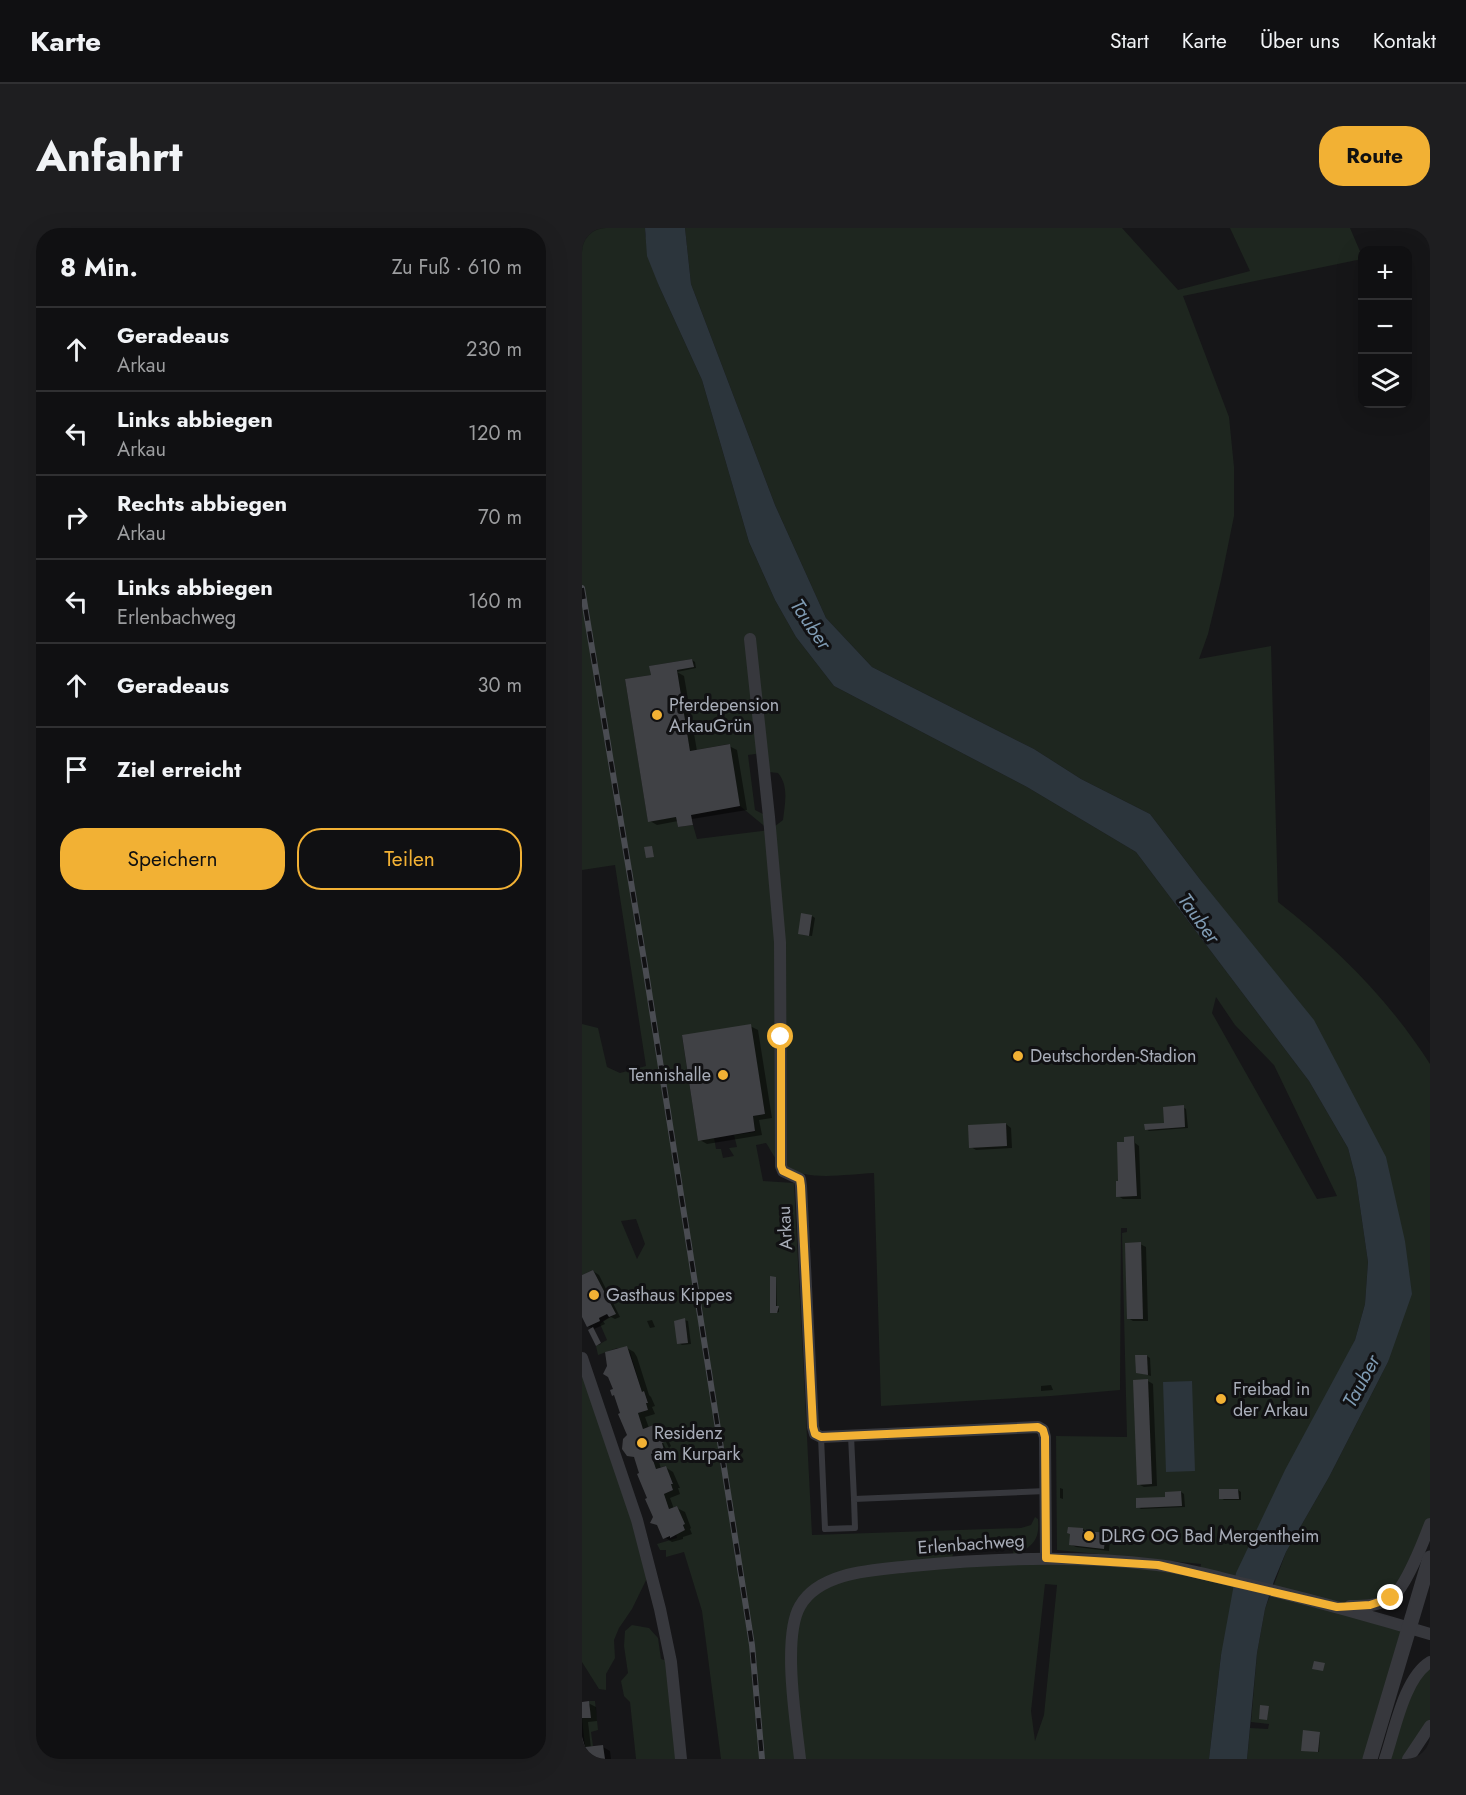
<!DOCTYPE html>
<html lang="de">
<meta charset="utf-8">
<style>
:root{--surface:#101012;--page:#1e1e20;--text:#f1f3f6;--muted:#9c9d9f;--line:#303032;--accent:#f2b134}
body{margin:0;font-family:Jost,sans-serif;background:var(--page);color:var(--text)}
.controls{position:absolute;right:18px;top:18px;display:grid;overflow:hidden;border-radius:12px;box-shadow:0 6px 24px #0002}
.controls button{width:54px;height:54px;display:grid;place-items:center;padding:0;border:0;border-bottom:2px solid var(--line);background:var(--surface);color:var(--text);font:30px sans-serif}
.stop{position:absolute;width:18px;height:18px;margin:-14px;border:4px solid #f2b134;border-radius:50%;background:#fff}
.stop.end{background:#f2b134;border-color:#fff;box-shadow:0 2px 6px #0008}
.list{margin:0;padding:0;list-style:none}
h2{display:flex;justify-content:space-between;align-items:center;height:78px;margin:0;padding:0 24px;font-size:26px}
h2 small{font-size:20px;font-weight:400;color:var(--muted)}
.list li{display:grid;grid-template-columns:39px 1fr auto;gap:18px;align-items:center;box-sizing:border-box;height:84px;padding:0 24px;border-top:2px solid var(--line)}
.list b{display:block;font-size:22px;white-space:nowrap}
.list p{margin:0;font-size:20px;white-space:nowrap;color:var(--muted)}
.list em{font-size:20px;font-style:normal;color:var(--muted)}
.actions{display:flex;gap:12px;padding:18px 24px}
.actions a{flex:1;padding:14px 0;border:2px solid var(--accent);border-radius:24px;text-align:center;font-size:21px;color:var(--accent)}
.actions .main{background:var(--accent);color:#111}
.icon{flex:none;width:33px;height:33px;fill:none;stroke:currentColor;stroke-width:2;stroke-linecap:round;stroke-linejoin:round}
.map{position:relative;flex:none;width:848px;height:1531px;overflow:hidden;border-radius:24px}
header{display:flex;align-items:center;gap:36px;box-sizing:border-box;height:84px;padding:0 30px;background:var(--surface);border-bottom:2px solid var(--line)}
header strong{font-size:28px}
nav{display:flex;gap:33px;margin-inline-start:auto;font-size:21px}
.intro{display:flex;align-items:center;justify-content:space-between;box-sizing:border-box;height:144px;padding:0 36px}
h1{margin:0;font-size:42px}
.button{padding:15px 27px;border-radius:24px;background:var(--accent);color:#111;font-size:21px;font-weight:700}
main{display:flex;gap:36px;padding:0 36px}
aside{flex:1;background:var(--surface);border-radius:24px;box-shadow:0 6px 24px #0002}
.map>svg:first-child{display:block}
</style>
<header>
<strong>Karte</strong>
<nav><a>Start</a><a>Karte</a><a>Über uns</a><a>Kontakt</a></nav>
</header>
<div class="intro"><h1>Anfahrt</h1><a class="button">Route</a></div>
<main>
<aside>
<h2>8 Min.<small>Zu Fuß · 610 m</small></h2>
<ul class="list">
<li><svg class="icon" aria-label="ahead" viewBox="0 0 24 24"><path d="M12 20V5M6 11l6-6 6 6"/></svg><div><b>Geradeaus</b><p>Arkau</p></div><em>230 m</em></li>
<li><svg class="icon" aria-label="left" viewBox="0 0 24 24"><path d="M17 20v-9H6M10 6l-5 5 5 5"/></svg><div><b>Links abbiegen</b><p>Arkau</p></div><em>120 m</em></li>
<li><svg class="icon" aria-label="right" viewBox="0 0 24 24"><path d="M7 20v-9h11M14 6l5 5-5 5"/></svg><div><b>Rechts abbiegen</b><p>Arkau</p></div><em>70 m</em></li>
<li><svg class="icon" aria-label="left" viewBox="0 0 24 24"><path d="M17 20v-9H6M10 6l-5 5 5 5"/></svg><div><b>Links abbiegen</b><p>Erlenbachweg</p></div><em>160 m</em></li>
<li><svg class="icon" aria-label="ahead" viewBox="0 0 24 24"><path d="M12 20V5M6 11l6-6 6 6"/></svg><div><b>Geradeaus</b></div><em>30 m</em></li>
<li><svg class="icon" aria-label="arrive" viewBox="0 0 24 24"><path d="M6 21V4h12l-3 4 3 4H6"/></svg><div><b>Ziel erreicht</b></div></li>
</ul>
<div class="actions"><a class="main">Speichern</a><a>Teilen</a></div>
</aside>
<div class="map">
<svg width="848" height="1531" viewBox="0 0 848 1531">
<rect width="100%" height="100%" fill="#161618"/>
<g fill="#1e261f" fill-rule="evenodd">
<path d="M0 0H63V6L77 58 120 152 167 314 193 372 214 409 252 458 445 559 554 624 727 853 766 920 774 951 786 1034 783 1076 773 1112 639 1427 627 1531H139L120 1383 102 1324 84 1329V1322H78L75 1316 95 1310 94 1305 103 1302 95 1278 87 1281 82 1266 91 1262 89 1256 91 1255 83 1238 74 1241 69 1226 82 1222 80 1215 82 1213 74 1196 61 1201 56 1185 66 1182 64 1175 66 1174 62 1164H60L48 1124 35 1120 16 1127 14 1118 25 1112 18 1096 33 1085 11 1042 0 1047V796L16 800 25 839 38 845 64 838 33 637 0 642ZM110 431 111 439 95 442 108 523 147 516 158 578 187 602 115 611 111 597 96 599 94 589 66 593 43 451 69 447 68 438ZM180 525 187 544 196 545C207 558 203 575 201 592L188 602 187 589 173 582 166 527ZM634 769 653 797 692 837 755 968 735 971 630 785ZM168 797 183 886 171 888 173 904 152 907 155 919 147 920 152 928 141 930 139 921H134L132 910 116 912 100 808ZM184 915C189 922 194 934 201 938 226 954 264 946 292 945L299 1178 469 1168 538 1162 539 1000H545V1004L540 1005 545 1209 474 1208 475 1322 619 1336 617 1345 433 1329C450 1317 458 1314 456 1291L453 1289 449 1297 439 1300 230 1307 212 955 181 953 174 917ZM54 991 63 1016 55 1031 39 993ZM432 1310 431 1330 370 1334 372 1314ZM463 1356 475 1357 462 1487 453 1513 449 1483Z"/>
<path d="M103 0H540L596 62 668 43 648 0H768L780 28V31L601 68 647 189 652 239V288L639 352 626 406 617 431 689 418 696 674C756 721 807 772 848 836V1296L813 1366 758 1379 828 1400 788 1531H665L668 1500 686 1501 687 1496 669 1494 675 1425 683 1381 704 1324 747 1249 806 1134 823 1013 620 654 568 586 499 551 452 521 290 439 244 390 193 277 109 56Z"/>
<path d="M0 1136 68 1344 50 1381 37 1400 32 1412 33 1430 24 1446V1462L17 1461 0 1434Z"/>
<path d="M50 1397 67 1400 76 1410 79 1431 89 1434 98 1531H54L48 1474 42 1468 39 1453 46 1445 42 1418 43 1403Z"/>
<path d="M848 1434V1506L826 1531H803L828 1455Z"/>
<path d="M7 1473H13L16 1502 9 1504 11 1518 3 1519 0 1490 8 1489Z"/>
</g>
<g fill="#2c353c">
<path d="M63 0H103L109 56 193 277 244 390 290 439 452 521 499 551 568 586 620 654 732 792 804 929 823 1013 830 1066 806 1134 747 1249 704 1324 692 1353 683 1381 675 1425 665 1531H627L639 1427 654 1345 703 1242 773 1112 783 1076 786 1034 774 951 766 920 727 853 554 624 445 559 252 458 214 409 193 372 167 314 120 152 77 58 65 28Z"/>
<path d="M610 1153 613 1243 584 1244 581 1154Z"/>
</g>
<g fill="#0007">
<path d="M110 432 113 434 114 440 95 444 102 448 115 523 147 518 155 522 165 582 110 591 111 597 98 598 96 593 75 597 68 593 70 448Z"/>
<path d="M230 688 233 690 230 708 221 707 218 705Z"/>
<path d="M168 798 176 802 190 890 177 892 180 907 125 916 118 912Z"/>
<path d="M601 879 604 881 606 900 567 903 564 901 584 896Z"/>
<path d="M424 896 429 900 430 920 394 922 389 919Z"/>
<path d="M552 909 553 915 557 918 559 971H541L536 968 544 915Z"/>
<path d="M558 1016 564 1019 566 1093H551L546 1090Z"/>
<path d="M11 1043 17 1047 38 1089 33 1091 29 1089 21 1093 23 1096 12 1101 19 1116 16 1117 11 1101 6 1098 0 1086V1049Z"/>
<path d="M194 1050 195 1079 197 1080V1084L191 1085Z"/>
<path d="M70 1092 73 1099 68 1100 65 1093Z"/>
<path d="M102 1092 106 1093 109 1116 100 1117 97 1115Z"/>
<path d="M45 1120 52 1124 55 1129 67 1167 69 1169 73 1178 70 1179 73 1186 63 1189 67 1200 74 1198 81 1202 89 1218 87 1220 78 1202H75L84 1221 87 1220 89 1226 76 1230 79 1241 83 1239 91 1244 98 1260H96L98 1266 88 1270 92 1281 95 1280 103 1284 109 1300 108 1301 110 1306 101 1309V1311L90 1314 82 1309 73 1289 53 1230 46 1226 47 1207 34 1168 32 1167Z"/>
<path d="M565 1128 568 1130 569 1148 555 1144Z"/>
<path d="M566 1153 571 1156 575 1258 562 1259 556 1256Z"/>
<path d="M469 1157 471 1162 459 1163V1158Z"/>
<path d="M478 1260 481 1261V1271L478 1270Z"/>
<path d="M656 1262 659 1264V1272H642L639 1270Z"/>
<path d="M599 1264 602 1266 603 1279 559 1281 556 1279Z"/>
<path d="M501 1301 506 1304 527 1306 532 1309V1313L528 1312 527 1323 494 1319 488 1316Z"/>
<path d="M6 1475 14 1479 15 1493 6 1494 9 1520 21 1519 28 1523 29 1531H0V1476Z"/>
<path d="M738 1506 737 1524 721 1522Z"/>
</g>
<g fill="#404145">
<path d="M110 431 112 439 95 442 108 523 148 516 158 578 109 587 111 597 96 599 94 589 66 594 43 451 69 447 67 438Z"/>
<path d="M70 618 72 629 64 630 62 619Z"/>
<path d="M219 685 230 687 227 708 216 706Z"/>
<path d="M169 796 183 886 171 888 173 903 116 913 100 807Z"/>
<path d="M602 877 603 899 563 902 562 896 582 895 581 879Z"/>
<path d="M424 895 425 918 387 920 386 897Z"/>
<path d="M552 908 555 968 534 969V953H536L535 914H542V909Z"/>
<path d="M559 1014 561 1091H545L543 1015Z"/>
<path d="M11 1042 34 1086 27 1089 25 1086 17 1090 18 1093 5 1099 0 1089V1047Z"/>
<path d="M188 1048 194 1049V1078H197L195 1085H188Z"/>
<path d="M103 1090 106 1115 95 1116 92 1093Z"/>
<path d="M11 1099 19 1115 14 1118 6 1102Z"/>
<path d="M45 1118 60 1164 62 1163 66 1175H64L66 1182 56 1185 61 1201 74 1196 82 1214 80 1215 82 1222 69 1226 74 1241 84 1238 91 1256H89L91 1262 82 1266 87 1281 95 1278 103 1296 101 1297 103 1302 88 1310V1308L81 1311 75 1297 68 1295 71 1289 63 1271 65 1270 55 1246 57 1245 52 1229 45 1228 40 1221 41 1211 45 1207 36 1186 38 1185 32 1167 30 1168 28 1162 31 1161 26 1149 21 1146 25 1138 23 1124Z"/>
<path d="M553 1127H565L566 1147 554 1145Z"/>
<path d="M566 1151 570 1256 555 1257 551 1152Z"/>
<path d="M637 1261H656L657 1271H637Z"/>
<path d="M599 1263 600 1278 554 1280V1270L583 1269V1264Z"/>
<path d="M486 1299 501 1300V1303L528 1305 527 1310H523L522 1321 487 1317 488 1306 485 1305Z"/>
<path d="M732 1433 743 1435 741 1443 730 1441Z"/>
<path d="M7 1473 9 1490H0V1474Z"/>
<path d="M678 1477 687 1478 685 1492 677 1491Z"/>
<path d="M721 1502 738 1504 736 1524 719 1523Z"/>
<path d="M0 1509 3 1519 21 1517 23 1531H0Z"/>
</g>
<g fill="none" stroke-linecap="round" stroke-linejoin="round">
<g stroke="#37383d" stroke-width="6">
<path d="M269 1208 272 1271"/>
<path d="M239 1209 243 1301 273 1300 272 1271 464 1263"/>
</g>
<g stroke="#37383d" stroke-width="12">
<path d="M168 411 187 589 198 714 199 938 201 943 218 951 219 958 231 1199 233 1206 239 1209 456 1199 461 1202 463 1209 464 1330"/>
<path d="M0 1130 55 1292 78 1381 89 1434 99 1531"/>
<path d="M768 1378C781 1378 797 1378 809 1370 823 1361 842 1312 848 1296"/>
<path d="M218 1531C214 1494 200 1409 218 1378 238 1343 294 1342 330 1338 411 1330 493 1327 575 1337 603 1340 631 1348 659 1355 723 1370 785 1387 848 1406"/>
<path d="M803 1531C813 1502 822 1450 848 1434"/>
<path d="M826 1531 848 1498"/>
</g>
<path stroke="#37383d" stroke-width="15" d="M788 1531 848 1330"/>
<defs>
<path id="rail" d="M0 360 63 738 170 1417 180 1531"/>
</defs>
<use href="#rail" stroke="#4a4c52" stroke-width="6"/>
<use href="#rail" stroke="#111113" stroke-width="4" stroke-dasharray="11" stroke-linecap="butt"/>
</g>
<g fill="none" stroke-linecap="round" stroke-linejoin="round">
<path stroke="#f2b134" stroke-width="8" d="M199 809V938L201 943 218 951 219 958 231 1199 233 1206 239 1209 456 1199 461 1202 463 1209 464 1330 576 1337 755 1379 788 1377 809 1370"/>
</g>
<g fill="#f2b134" stroke="#111113" stroke-width="2">
<circle cx="75" cy="487" r="6"/>
<circle cx="436" cy="828" r="6"/>
<circle cx="141" cy="847" r="6"/>
<circle cx="12" cy="1067" r="6"/>
<circle cx="639" cy="1171" r="6"/>
<circle cx="60" cy="1215" r="6"/>
<circle cx="507" cy="1308" r="6"/>
</g>
<g text-anchor="middle" stroke-width="6" stroke-linejoin="round" paint-order="stroke">
<g font-size="18" fill="#a8adb8" stroke="#111113" text-anchor="start">
<text x="87" y="483">Pferdepension<tspan x="87" dy="21">ArkauGrün</tspan></text>
<text x="448" y="834">Deutschorden-Stadion</text>
<text x="129" y="853" text-anchor="end">Tennishalle</text>
<text x="24" y="1073">Gasthaus Kippes</text>
<text x="651" y="1167">Freibad in<tspan x="651" dy="21">der Arkau</tspan></text>
<text x="72" y="1211">Residenz<tspan x="72" dy="21">am Kurpark</tspan></text>
<text x="519" y="1314">DLRG OG Bad Mergentheim</text>
</g>
<g font-size="18" fill="#a8adb8" stroke="#111113">
<text transform="translate(203 1000) rotate(-93)" y="6">Arkau</text>
<text transform="translate(389 1316) rotate(-4)" y="6">Erlenbachweg</text>
</g>
<g font-size="20" font-style="italic" fill="#7f9bb3" stroke="#111113">
<text transform="translate(229 396) rotate(56)" y="7">Tauber</text>
<text transform="translate(617 690) rotate(54)" y="7">Tauber</text>
<text transform="translate(779 1153) rotate(-62)" y="7">Tauber</text>
</g>
</g>
</svg>
<div class="controls">
<button>+</button>
<button>−</button>
<button><svg class="icon" aria-label="layers" viewBox="0 0 24 24"><path d="M12 4l9 5-9 5-9-5zM3 14l9 5 9-5"/></svg></button>
</div>
<div class="stop" style="left:199px;top:809px"></div>
<div class="stop end" style="left:809px;top:1370px"></div>
</div>
</main>
